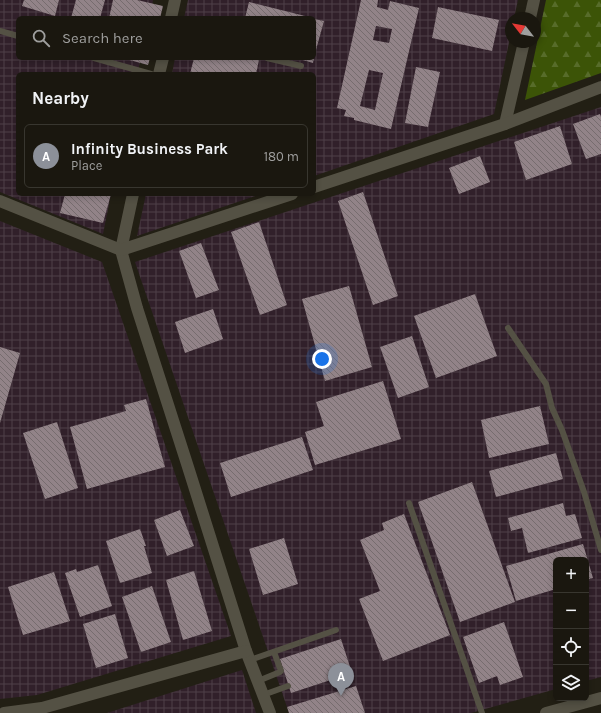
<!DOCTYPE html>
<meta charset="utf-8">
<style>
:root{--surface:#1a170f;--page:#232018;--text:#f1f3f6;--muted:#9f9f9e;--line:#38362f;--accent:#8c9099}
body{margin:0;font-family:Karla,sans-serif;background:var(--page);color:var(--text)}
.controls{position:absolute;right:12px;bottom:12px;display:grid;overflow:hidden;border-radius:6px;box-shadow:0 2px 6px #0003}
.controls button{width:36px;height:36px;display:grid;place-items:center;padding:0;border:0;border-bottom:1px solid var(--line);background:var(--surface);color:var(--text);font:20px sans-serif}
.compass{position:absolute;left:505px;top:12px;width:36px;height:36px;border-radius:50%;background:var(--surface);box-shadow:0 2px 6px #0003;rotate:301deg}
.you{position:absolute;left:322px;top:359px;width:14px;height:14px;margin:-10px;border:3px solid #fff;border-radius:50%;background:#1a73e8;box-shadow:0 0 0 6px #1a73e833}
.badge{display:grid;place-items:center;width:26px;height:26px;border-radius:50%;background:var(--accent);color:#fff;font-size:13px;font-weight:700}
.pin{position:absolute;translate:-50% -33px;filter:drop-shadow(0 1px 2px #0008)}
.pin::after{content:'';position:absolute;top:21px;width:14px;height:12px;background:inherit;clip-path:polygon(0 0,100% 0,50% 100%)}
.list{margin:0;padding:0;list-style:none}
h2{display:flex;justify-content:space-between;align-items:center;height:52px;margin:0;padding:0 16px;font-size:17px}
h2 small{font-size:13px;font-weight:400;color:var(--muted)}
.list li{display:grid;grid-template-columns:26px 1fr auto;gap:12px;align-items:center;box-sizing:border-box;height:64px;margin:0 8px 8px;padding:0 8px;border:1px solid var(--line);border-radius:6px}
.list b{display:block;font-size:15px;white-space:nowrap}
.list p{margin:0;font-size:13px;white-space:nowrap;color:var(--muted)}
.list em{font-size:13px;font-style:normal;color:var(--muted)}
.icon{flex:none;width:22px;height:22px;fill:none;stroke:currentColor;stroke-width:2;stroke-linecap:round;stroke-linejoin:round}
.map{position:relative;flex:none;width:601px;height:713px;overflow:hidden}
.search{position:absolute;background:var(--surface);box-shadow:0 2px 6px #0003;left:16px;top:16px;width:300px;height:44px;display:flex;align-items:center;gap:10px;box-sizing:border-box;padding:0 14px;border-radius:6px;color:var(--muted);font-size:15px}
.panel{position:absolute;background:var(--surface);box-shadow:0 2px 6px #0003;left:16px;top:72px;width:300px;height:124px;border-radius:6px}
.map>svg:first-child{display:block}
</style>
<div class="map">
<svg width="601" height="713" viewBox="0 0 601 713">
<defs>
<pattern id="industrial-grid" width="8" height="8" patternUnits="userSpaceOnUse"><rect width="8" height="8" fill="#31202a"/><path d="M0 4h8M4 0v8" fill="none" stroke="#4e4048"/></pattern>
<pattern id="forest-firs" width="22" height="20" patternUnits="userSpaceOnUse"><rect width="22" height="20" fill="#3c5407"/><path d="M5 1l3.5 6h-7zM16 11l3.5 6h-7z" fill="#576c2a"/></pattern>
<pattern id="building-back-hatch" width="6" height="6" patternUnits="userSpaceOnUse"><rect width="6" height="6" fill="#928388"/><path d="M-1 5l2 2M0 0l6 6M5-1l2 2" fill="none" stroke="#766c6e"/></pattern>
</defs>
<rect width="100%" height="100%" fill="#221f14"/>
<g fill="url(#industrial-grid)">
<path d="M0 0H153L150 18H18V58H141L137 74H18V194H111L103 234 0 192Z"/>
<path d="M188 0H518L514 18H511V33L494 114 314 176V74H172L175 58H314V18H184Z"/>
<path d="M601 107V677L586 681V560H556V689L471 713H289L135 262Z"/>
<path d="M146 194H261L137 236Z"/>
<path d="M0 221 102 262 231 636 37 695 0 699Z"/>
<path d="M242 670 256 713H107Z"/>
</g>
<path fill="url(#forest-firs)" d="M546 0H601V73L525 100Z"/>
<g fill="url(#building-back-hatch)" fill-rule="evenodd">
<path d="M24 0H59L55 16 22 6Z"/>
<path d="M76 0H105L100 18H71Z"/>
<path d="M113 0H137L163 6 160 18H109Z"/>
<path d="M361 0H378L377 7 388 10 390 1 419 8 391 129 354 120V118L344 116 346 110 337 108ZM376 26 392 29 389 43 373 40ZM369 70 383 73 375 110 360 106Z"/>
<path d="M249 2 309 17V18H245Z"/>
<path d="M438 7 499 20 492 51 432 38Z"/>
<path d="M314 19 324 21 314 57Z"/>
<path d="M122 58H150L148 65Z"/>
<path d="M194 58H249L259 60 256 74H190Z"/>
<path d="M296 58H314L313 63Z"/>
<path d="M416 67 440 72 428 127 405 123Z"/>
<path d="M600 114 601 117V154L586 159 573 124Z"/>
<path d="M560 126 572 164 526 180 514 142Z"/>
<path d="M480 156 490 182 459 194 449 168Z"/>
<path d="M363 192 398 296 373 305 338 201Z"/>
<path d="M65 194H111L103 223 60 213Z"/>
<path d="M259 222 287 305 260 315 231 232Z"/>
<path d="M201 243 219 290 196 298 179 251Z"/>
<path d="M349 286 372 367 325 381 302 299Z"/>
<path d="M475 294 497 356 436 378 414 316Z"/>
<path d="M213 309 223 339 185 353 175 322Z"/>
<path d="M412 336 429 387 398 398 380 347Z"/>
<path d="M0 347 20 353 0 423Z"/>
<path d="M383 381 401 439 315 465 305 432 324 426 316 402Z"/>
<path d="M146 399 165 467 87 489 70 427 126 411 124 405Z"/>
<path d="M540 406 549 444 489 458 481 420Z"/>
<path d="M57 422 78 488 45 499 23 433Z"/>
<path d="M302 437 313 470 231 497 220 463Z"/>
<path d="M556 453 563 479 496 497 489 471Z"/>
<path d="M472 482 515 602 460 622 418 502Z"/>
<path d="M563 503 566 516 575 514 582 538 528 553 522 528 511 531 508 518Z"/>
<path d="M180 510 194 546 167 556 154 520Z"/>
<path d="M404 514 450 635 383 661 359 599 380 591 360 540 384 530 382 523Z"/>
<path d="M140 529 146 546H144L152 573 120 583 106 541Z"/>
<path d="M284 538 298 584 263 595 249 549Z"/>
<path d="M583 544 593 578 586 580V560H556V589L516 601 506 566Z"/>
<path d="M98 565 112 606 80 617 65 573 76 569 77 572Z"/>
<path d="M194 571 212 631 183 640 166 580Z"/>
<path d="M54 572 70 621 23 635 8 587Z"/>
<path d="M152 586 171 642 141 652 122 597Z"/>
<path d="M115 614 128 658 96 668 83 624Z"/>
<path d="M504 622 523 677 500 685 497 676 479 683 463 637Z"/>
<path d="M341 639 352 673 291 693 280 659Z"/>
<path d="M356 686 365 713H289L287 707Z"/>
</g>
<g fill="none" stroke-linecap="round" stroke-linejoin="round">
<g stroke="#545144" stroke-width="6">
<path d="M0 31 18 36"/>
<path d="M94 58 151 74"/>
<path d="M267 58 301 66"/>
<path d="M508 328 546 384 552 408 562 430 584 492 601 550"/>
<path d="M409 503 482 713"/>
<path d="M250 660 336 630"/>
<path d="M258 681 280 672 281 671 274 652"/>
<path d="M263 695 288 686"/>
</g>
<g stroke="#545144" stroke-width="12">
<path d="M171 18 175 0"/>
<path d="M530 18 534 0"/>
<path d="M159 74 163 58"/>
<path d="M505 124 524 42"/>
<path d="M314 187 505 124 601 87"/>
<path d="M133 194 121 250 137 308 188 467 246 651 270 713"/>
<path d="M0 201 121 250 292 194"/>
<path d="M4 713 42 708 246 651"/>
<path d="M546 713 601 698"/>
</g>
</g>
</svg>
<div class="controls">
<button>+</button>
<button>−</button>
<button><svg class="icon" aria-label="locate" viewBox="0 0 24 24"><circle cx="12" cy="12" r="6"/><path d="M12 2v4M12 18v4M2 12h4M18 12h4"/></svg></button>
<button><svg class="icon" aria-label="layers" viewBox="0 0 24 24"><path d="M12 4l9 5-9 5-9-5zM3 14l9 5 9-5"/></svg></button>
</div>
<svg class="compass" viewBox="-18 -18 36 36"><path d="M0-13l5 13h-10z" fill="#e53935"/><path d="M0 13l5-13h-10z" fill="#9f9f9e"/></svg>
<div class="you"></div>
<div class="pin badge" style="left:341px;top:696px">A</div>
<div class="search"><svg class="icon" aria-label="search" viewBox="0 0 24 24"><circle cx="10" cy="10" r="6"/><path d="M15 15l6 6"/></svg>Search here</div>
<section class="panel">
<h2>Nearby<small></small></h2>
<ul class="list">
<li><span class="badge">A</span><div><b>Infinity Business Park</b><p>Place</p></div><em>180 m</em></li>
</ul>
</section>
</div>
